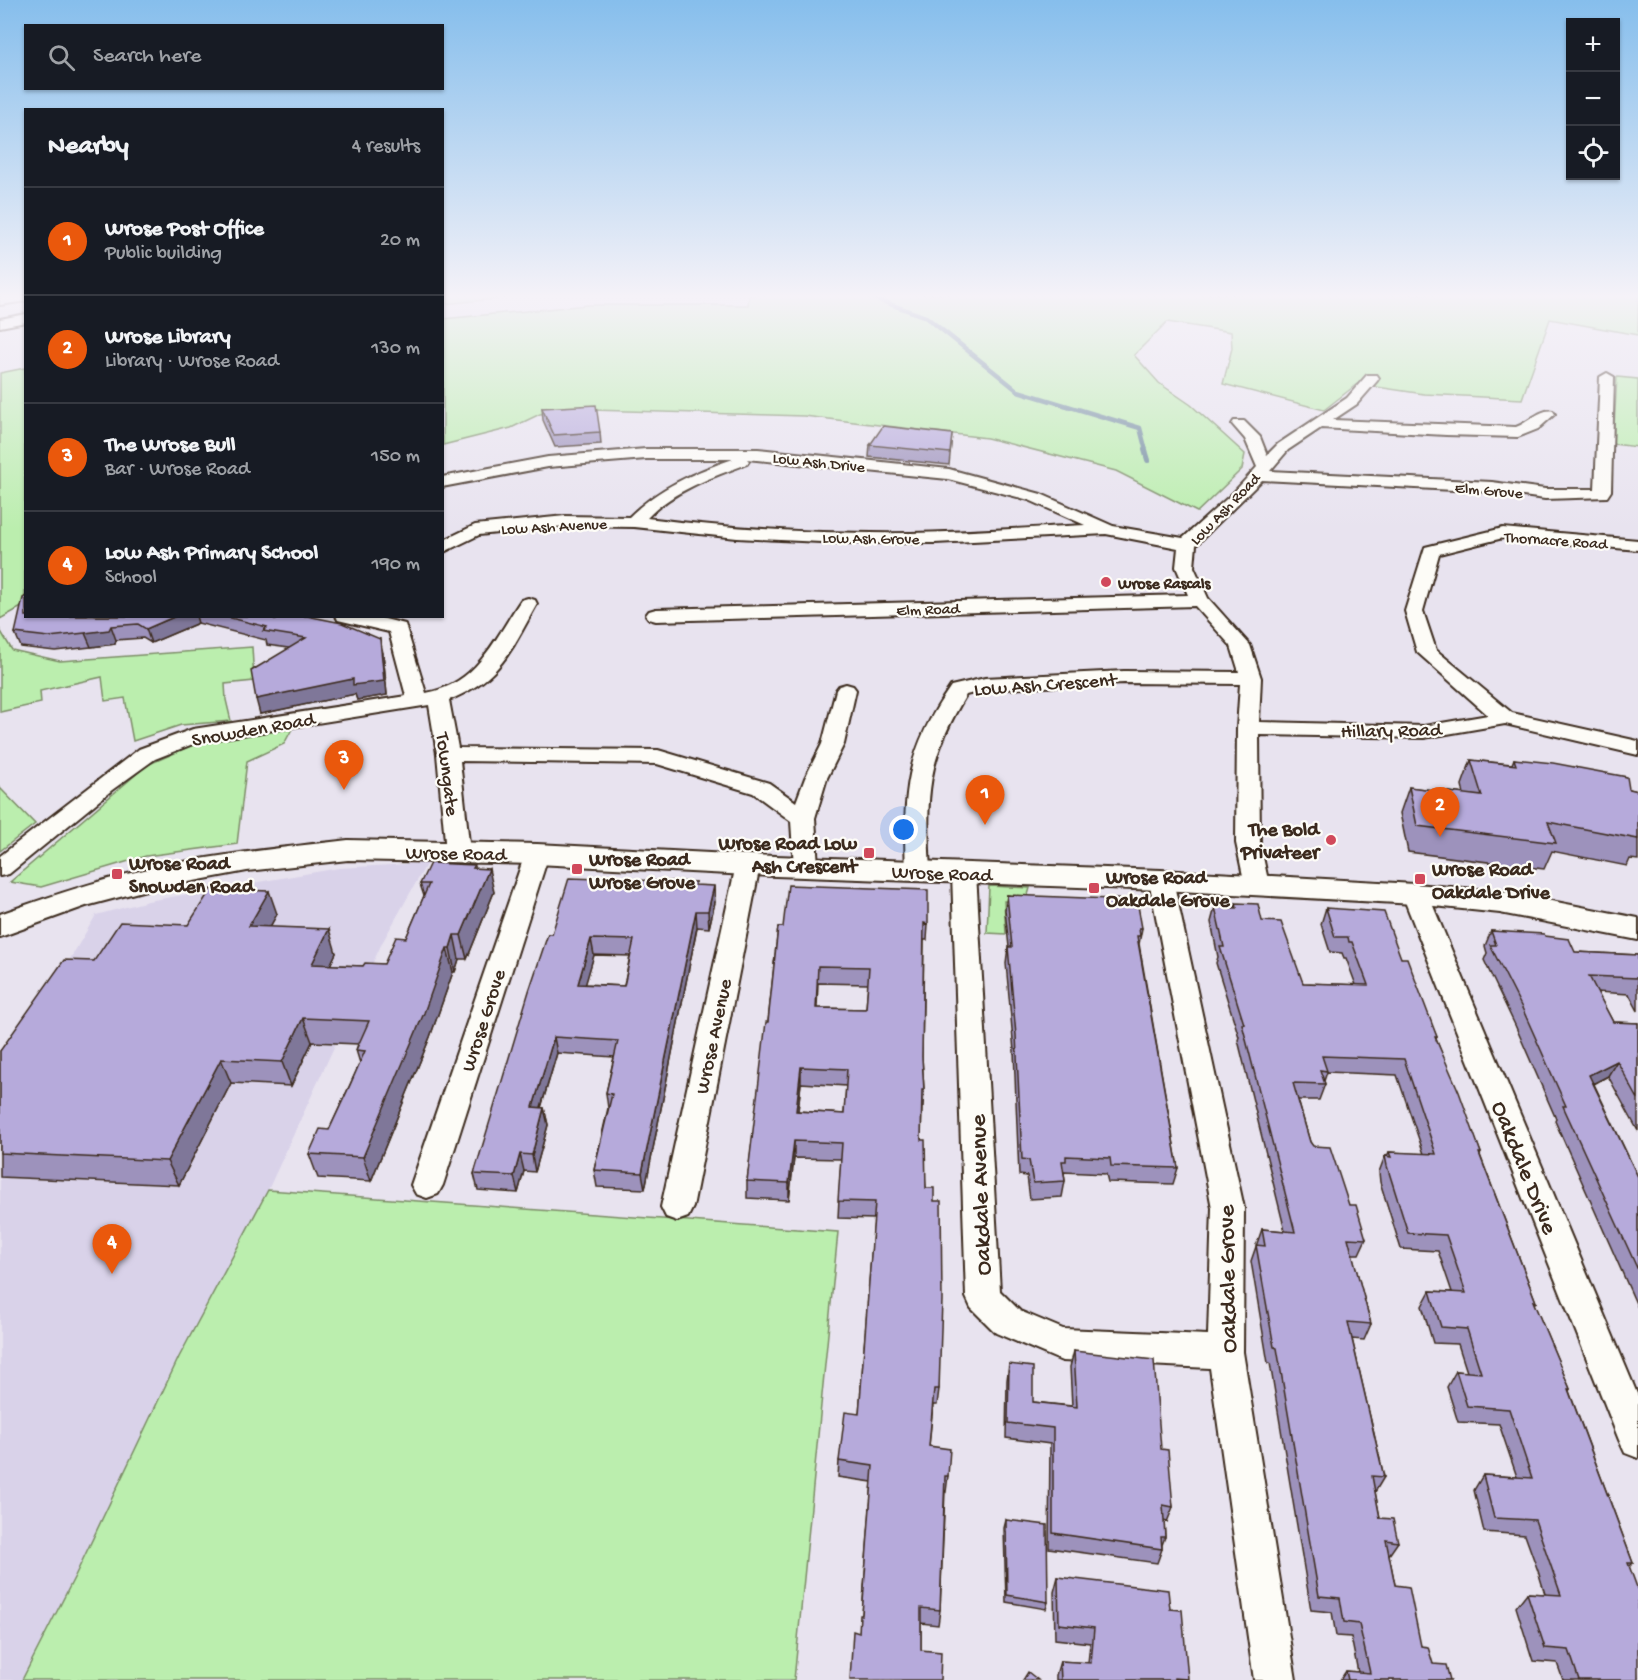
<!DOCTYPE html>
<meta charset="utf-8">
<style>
:root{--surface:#171b24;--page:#20242c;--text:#f1f3f6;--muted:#9ea1a6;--line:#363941;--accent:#ea580c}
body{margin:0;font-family:"Gochi Hand",sans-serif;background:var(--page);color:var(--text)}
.controls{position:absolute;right:18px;top:18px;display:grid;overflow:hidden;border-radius:0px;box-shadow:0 2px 4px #0004}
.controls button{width:54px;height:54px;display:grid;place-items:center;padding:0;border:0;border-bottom:2px solid var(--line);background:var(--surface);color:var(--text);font:30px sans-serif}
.you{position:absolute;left:904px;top:830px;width:21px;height:21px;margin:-15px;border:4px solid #fff;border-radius:50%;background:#1a73e8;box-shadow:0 0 0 9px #1a73e833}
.badge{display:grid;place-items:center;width:39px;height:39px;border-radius:50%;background:var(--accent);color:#fff;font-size:20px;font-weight:700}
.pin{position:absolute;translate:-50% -50px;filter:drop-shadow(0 2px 3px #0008)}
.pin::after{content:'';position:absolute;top:32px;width:21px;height:18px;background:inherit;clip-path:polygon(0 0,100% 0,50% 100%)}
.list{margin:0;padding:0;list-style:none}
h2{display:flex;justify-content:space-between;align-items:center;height:78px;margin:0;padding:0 24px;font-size:26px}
h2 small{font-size:20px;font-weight:400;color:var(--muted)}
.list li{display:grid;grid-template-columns:39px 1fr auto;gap:18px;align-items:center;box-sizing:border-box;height:108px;padding:0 24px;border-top:2px solid var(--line)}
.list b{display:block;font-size:22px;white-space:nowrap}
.list p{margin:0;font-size:20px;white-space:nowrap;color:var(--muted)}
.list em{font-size:20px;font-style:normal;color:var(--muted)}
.icon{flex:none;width:33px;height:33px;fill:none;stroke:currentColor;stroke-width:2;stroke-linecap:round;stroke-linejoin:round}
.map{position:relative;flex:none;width:1638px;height:1680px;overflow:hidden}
.search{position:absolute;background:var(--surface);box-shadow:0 2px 4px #0004;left:24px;top:24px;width:420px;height:66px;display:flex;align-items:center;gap:15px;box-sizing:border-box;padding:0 21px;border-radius:0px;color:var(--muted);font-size:22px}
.panel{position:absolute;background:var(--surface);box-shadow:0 2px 4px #0004;left:24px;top:108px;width:420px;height:510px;border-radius:0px}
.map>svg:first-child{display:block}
</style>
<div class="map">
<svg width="1638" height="1680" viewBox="0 0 1638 1680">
<rect width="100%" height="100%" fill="#e8e3ef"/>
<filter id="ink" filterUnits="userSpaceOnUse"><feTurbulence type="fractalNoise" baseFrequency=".0167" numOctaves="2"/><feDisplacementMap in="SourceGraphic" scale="12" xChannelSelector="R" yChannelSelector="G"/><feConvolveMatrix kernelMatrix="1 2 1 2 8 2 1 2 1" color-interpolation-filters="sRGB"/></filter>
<g filter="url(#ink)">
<path fill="#d9d2e9" d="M427 863 382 943 268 1190 179 1358 75 1576 22 1680H0V1069L56 983 96 915 148 901 339 868Z"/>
<g fill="#bbeeae" stroke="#7b8c66" stroke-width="1.5">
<path d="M443 294H544L443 304Z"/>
<path d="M759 294H1638V335L1550 319 1522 399 1424 394 1357 384 1324 410 1223 384 1232 348 1231 332 1167 322 1134 355 1159 383 1191 405 1245 454 1242 469 1197 512 1116 471 987 438 804 416 591 410 540 414 511 428 443 445V319L588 305H748L749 296Z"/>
<path d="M25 368V605L0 619V373Z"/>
<path d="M1617 377 1638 379V447L1613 444Z"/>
<path d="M0 630 12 650 60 661 252 647 254 681 225 684 226 700 231 721 181 725 133 741 125 698 105 701 102 677 40 691 41 703 0 712Z"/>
<path d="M292 729 284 744 247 761 237 844 146 856 41 887 10 882 147 765 200 742Z"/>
<path d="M0 788 35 824 0 851Z"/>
<path d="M989 886 1030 888 1026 902 1004 901 1006 934 987 933Z"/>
<path d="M268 1190 838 1232 794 1680H22L75 1576 179 1357Z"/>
</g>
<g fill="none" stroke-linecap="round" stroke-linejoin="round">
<path stroke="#708b9d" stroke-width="4.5" d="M862 294 926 317 1018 391 1140 428 1146 451"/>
<path stroke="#708b9d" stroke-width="6" d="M1145 450 1148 460"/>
<defs>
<g id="minor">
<path d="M26 294V301L0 305V297Z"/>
<path d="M26 314V322L0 327V319Z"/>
<path d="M1607 373 1614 377 1611 491 1607 497 1545 499 1492 492 1262 480 1196 545 1194 567 1208 598 1250 645 1261 678 1259 722 1424 726 1488 715 1417 652 1405 611 1425 547 1503 528 1638 540V550L1503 538 1439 554 1423 611 1436 650 1512 713 1638 741V755L1505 724 1424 738 1259 735 1260 843 1269 885 1266 891 1257 893 1248 891 1245 885 1236 843 1237 728 1240 684 1124 683 985 690 966 695C926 761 926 796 930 871L927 877 918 879 909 877 906 871C903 793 905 752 951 686L985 678 1124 671 1239 672 1231 646 1195 606 656 621 649 619 646 615 649 611 656 609 1188 595 1176 567 1178 548 1106 534 935 543H841L737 538 634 527 565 526 479 535 442 553V541L475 525 565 516 629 517C658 488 695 472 733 459H646L548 467 442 487V477L548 457 646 449H758L949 469 1041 494 1113 526 1183 538 1233 493 1257 467 1245 439 1232 424 1234 421H1244L1260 437 1267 455 1278 444 1347 398 1367 375H1377L1379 378 1377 381 1357 404 1333 420 1516 427C1528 423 1541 408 1553 411L1555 414 1538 429 1518 437 1446 435 1321 428 1288 450 1270 471 1492 482 1545 489H1595L1600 377ZM747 459 948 479 1029 500 1085 525C1027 528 969 532 911 533 823 534 734 529 647 518 672 491 712 477 747 464L749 461Z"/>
<path d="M528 598 535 600 537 604C511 650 501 679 449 700L458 748 658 750 769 783 796 802 805 778 822 744 836 690 839 686 846 684 853 686 856 690 844 744 827 778 815 818 818 867 815 873 806 875 797 873 794 867 791 821 753 793 657 764 460 761 470 852 467 857 458 860 449 857 446 852 437 754 429 705 198 742 155 759 112 790 9 874 0 876V856L139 749 193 729 406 696 389 632 338 620 336 616H373L405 624 426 693C478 684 495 638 521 600Z"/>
<path d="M537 846 546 849 549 854 443 1185 438 1194 427 1198 416 1194 411 1185 525 854 528 849Z"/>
<path d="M748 857 757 859 760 865 693 1207 688 1217 677 1221 666 1217 661 1207 736 865 739 859Z"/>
<path d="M964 865 973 867 976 873 1000 1291 1020 1311 1063 1329 1208 1335 1212 1208 1149 880 1152 874 1161 872 1170 874 1173 880 1244 1208 1243 1352 1296 1680H1254L1210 1368 1062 1361 996 1333 971 1308 966 1297 952 873 955 867Z"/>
<path d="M1415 886 1424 888 1428 894 1638 1396V1458L1625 1453 1619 1440 1402 894 1406 888Z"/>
</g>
<path id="tertiary" d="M348 840 537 844 748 855 1161 870 1415 884 1500 891 1638 918V940L1500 913 1415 904 1161 890 748 875 537 864 348 860 247 871 146 890 86 906 0 937V914C48 897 95 881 144 870 211 855 280 848 348 840Z"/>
</defs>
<use href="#minor" stroke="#3b2a1e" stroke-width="4"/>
<use href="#tertiary" stroke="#3b2a1e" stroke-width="4"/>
<use href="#minor" fill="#fdfcf7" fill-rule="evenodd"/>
<use href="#tertiary" fill="#fdfcf7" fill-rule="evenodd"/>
</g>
<g fill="#9d92bc" stroke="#3b2a1e" stroke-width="1.5" fill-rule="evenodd">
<path d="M542 408 600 432 601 444 555 447 543 420Z"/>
<path d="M952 434 949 465 869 457 870 445Z"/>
<path d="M26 616H270L276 620 383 653 387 695 357 700 355 694 260 714 289 648 267 645 266 640 198 623 151 643 143 638 116 640 115 644 91 647 55 651 21 647 15 633Z"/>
<path d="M1514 759 1638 791V860L1630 859 1627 866 1552 851 1544 869 1408 852 1400 813 1409 787 1464 794 1462 785 1471 760 1512 764Z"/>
<path d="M475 868 494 892 467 959H459L455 972H453L430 1037 371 1181 318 1178 309 1154 329 1130 360 1063 356 1050 358 1044 312 1042 291 1086 231 1083 179 1185 0 1177V1051L94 961 188 925 277 914 270 927 336 953 330 965 363 966 384 964 406 938 424 896 420 884Z"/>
<path d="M695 882V885L715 902 709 928 697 927 645 1189 597 1187 594 1170 608 1108 606 1093 614 1057 557 1053 541 1108H544L548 1125 535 1172 524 1171 518 1193 478 1190 474 1174 552 934ZM594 955 630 956 624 986 585 984Z"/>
<path d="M1007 895 1142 928 1139 944 1178 1168 1173 1184 1108 1182 1106 1174 1064 1172 1065 1181 1062 1197 1030 1199 1027 1176 1019 1175 1014 1051 1006 963 1008 947H1009L1005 910Z"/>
<path d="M1236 903 1262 921 1303 983 1356 985 1346 958H1344L1342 953 1330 952 1321 924 1326 908 1401 958 1437 1037 1436 1039 1481 1153 1480 1155 1536 1302 1534 1304 1570 1389 1569 1391 1633 1563 1629 1567 1638 1680H1563L1557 1663 1533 1661 1516 1607 1527 1593 1545 1594 1538 1571 1525 1535 1484 1532 1474 1490 1483 1475 1517 1477 1499 1424 1458 1422 1447 1387 1456 1371 1467 1372 1458 1344 1433 1343 1422 1306 1430 1291 1452 1292 1438 1251 1401 1249 1380 1182 1379 1172 1385 1156H1387L1389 1152 1424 1154 1397 1075 1327 1072 1324 1081 1325 1084 1319 1100H1298L1310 1142 1349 1205 1366 1239 1359 1254H1352L1371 1324 1364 1340 1352 1339 1384 1477 1375 1492 1380 1518 1398 1542 1389 1555 1395 1585 1421 1646 1433 1664 1450 1680H1340L1346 1671 1358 1672 1351 1637 1336 1636 1332 1612 1311 1610 1270 1363H1268L1251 1261 1262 1229 1285 1231 1238 1040 1239 1037 1216 963 1218 957 1211 922 1215 907 1235 908Z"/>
<path d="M928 924 927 940H924L922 1057 924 1090 923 1107H922L921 1140 926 1188 939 1389 937 1405H933L929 1446 948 1476 946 1492 945 1491 940 1610 938 1625 921 1623V1650L940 1680 859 1633 862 1615 872 1482 838 1477 839 1461 859 1414 874 1219 838 1218 841 1159 794 1158 789 1200 747 1198V1181L768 1022 778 927ZM818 983 868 984 866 1009 817 1008ZM801 1083 846 1086 844 1114 798 1111Z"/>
<path d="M1491 931 1545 936 1575 952 1638 955V1011L1629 994 1597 992 1613 1022 1638 1023V1131L1608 1076 1594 1084 1638 1177V1308L1555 1121 1556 1119 1515 1025 1484 960 1487 953 1485 946Z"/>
<path d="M1074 1351 1161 1449 1173 1507 1167 1522 1164 1521 1165 1537 1162 1545V1549L1157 1563 1049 1548 1050 1444 1006 1438 1007 1380 1009 1364 1033 1402 1072 1406 1070 1367Z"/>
<path d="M1006 1520 1048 1602 1046 1609 1006 1602 1004 1528Z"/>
<path d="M1058 1577 1170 1609 1187 1680H1056V1675L1060 1661 1088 1663 1090 1643 1055 1639 1054 1592Z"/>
</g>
<g fill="#7f7799" stroke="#3b2a1e" stroke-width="1.5">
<path d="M176 616H196L198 623 151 643 146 629Z"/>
<path d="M111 626 116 640 115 644 91 647 85 633Z"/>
<path d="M380 639 383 653 387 695 357 700 355 694 260 714 256 699Z"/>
<path d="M489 869 494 892 467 959 461 935Z"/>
<path d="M714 886 715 902 709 928 708 911Z"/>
<path d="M269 891 277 914 257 950 249 926Z"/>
<path d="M696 911 697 927 645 1189 642 1173Z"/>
<path d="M329 929 336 953 319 988 312 964Z"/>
<path d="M454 935 459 959 455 972 450 948Z"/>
<path d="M591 939 594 955 581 1000 578 984Z"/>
<path d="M447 948 453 972 430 1037 371 1181 363 1157Z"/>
<path d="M303 1018 312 1042 291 1086 282 1062Z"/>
<path d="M554 1037 557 1053 536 1124 533 1107Z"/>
<path d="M221 1059 231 1083 179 1185 167 1161Z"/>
<path d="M1617 1061 1608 1076 1581 1090 1589 1075Z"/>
<path d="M801 1067V1083L796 1128V1111Z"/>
<path d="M544 1108 548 1125 535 1172 532 1155Z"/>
<path d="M794 1141V1158L789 1200V1183Z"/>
<path d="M520 1154 524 1171 518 1193 514 1176Z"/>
</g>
<g fill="#b6aadb" stroke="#3b2a1e" stroke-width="1.5" fill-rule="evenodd">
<path d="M596 405 600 432 554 435 542 408Z"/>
<path d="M883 426 952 434 950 453 870 445Z"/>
<path d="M26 596V616H176L146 629 138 624 111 626 109 630 85 633 49 637 15 633 23 598Z"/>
<path d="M223 616H270L276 620 280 616H307L342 623 380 639 384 681 353 685V679L256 699 251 671 306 638 263 631 267 627Z"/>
<path d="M1514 759 1553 763 1627 777 1629 789 1638 791V839L1548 822 1556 843 1417 826 1409 787 1482 796 1471 760 1516 765Z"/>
<path d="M430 863 475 865 473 868 489 869 461 935H454L450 948H447L424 1013 363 1157 309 1154 320 1129 329 1130 350 1085 365 1051 356 1050 369 1021 303 1018 282 1062 221 1059 167 1161 0 1153V1051L64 960 94 961 120 922 188 925 211 889 269 891 249 926 329 929 312 964 363 966 365 963 384 964 396 937 406 938 429 884H420Z"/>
<path d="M569 878 695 882V885L714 886 708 911H696L642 1173 594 1170 612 1094 606 1093 618 1041 554 1037 533 1107 544 1108 532 1155 520 1154 514 1176 474 1174 529 991 548 934H552ZM591 939 634 940 624 986 578 984Z"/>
<path d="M788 885 928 890V924L924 923 922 1057 924 1090H922L921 1140H925L926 1188H934V1201H941L942 1300 939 1389H934L929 1446 950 1449 948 1476H945L940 1610 921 1608V1650L941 1652 940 1680H850L853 1631 859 1633 860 1615H862L873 1466 839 1461 845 1412 859 1414 875 1202 838 1201 842 1143 794 1141 789 1183 747 1181 766 1022H768L778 927H783ZM818 966 869 967 866 1009 816 1008ZM801 1067 847 1069 844 1114 796 1111Z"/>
<path d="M1007 895 1137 900 1142 928H1139L1140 936H1137L1178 1168 1111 1166 1110 1158 1066 1156V1161H1062L1065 1181 1033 1183 1029 1160 1022 1159 1016 1035 1008 947H1012Z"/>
<path d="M1236 903 1258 904 1262 921 1281 922 1303 983 1368 985 1352 942H1349L1348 937H1335L1326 908 1384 912 1401 958H1407L1437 1037H1435L1459 1092 1481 1153H1479L1536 1302 1533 1301 1570 1389H1568L1633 1563H1628L1638 1590V1680H1579L1569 1650 1545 1648 1527 1593 1561 1595 1535 1520 1494 1518 1483 1475 1532 1478 1509 1409 1467 1406 1456 1371 1481 1373 1467 1329 1441 1327 1430 1291 1466 1293 1446 1235 1408 1233 1387 1166 1385 1156 1391 1157 1389 1152 1436 1154 1404 1059 1322 1056 1327 1071 1320 1070 1325 1084 1293 1083 1310 1142 1313 1146 1330 1147 1349 1205H1356L1366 1239 1348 1238 1371 1324 1348 1322 1384 1477 1372 1476 1380 1518 1393 1519 1398 1542 1386 1540 1395 1585 1409 1587 1421 1646 1428 1647 1433 1664 1446 1665 1450 1680H1348L1346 1671 1370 1673 1359 1624 1344 1622 1340 1598 1319 1596 1277 1348 1274 1347 1256 1245 1265 1246 1262 1229 1295 1232 1242 1024H1244L1220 947H1224L1215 907 1237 908Z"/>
<path d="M1491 931 1544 934 1545 936 1569 939 1575 952 1638 955V980L1637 978 1589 976 1613 1022 1638 1023V1099L1617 1061 1589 1075 1638 1177V1270L1563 1106H1566L1523 1010 1490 945H1496Z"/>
<path d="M1074 1351 1154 1360 1161 1449 1168 1450 1173 1507 1163 1505 1165 1537H1161L1162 1549 1053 1533V1428L1008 1423 1009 1364 1033 1367V1402L1077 1407Z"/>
<path d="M1006 1520 1047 1525 1048 1602 1007 1595Z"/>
<path d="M1058 1577 1168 1590 1170 1609 1182 1610 1188 1679 1174 1678V1680H1061L1060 1661 1091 1663 1094 1628 1059 1624Z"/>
<path d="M1028 1672 1038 1680H1023Z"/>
</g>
</g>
<linearGradient id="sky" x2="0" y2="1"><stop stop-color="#86beec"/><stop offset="0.56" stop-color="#f5f2f8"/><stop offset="1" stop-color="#f5f2f8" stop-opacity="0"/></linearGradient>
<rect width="1638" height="529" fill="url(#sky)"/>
<g fill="#d1495b" stroke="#fdfcf7" stroke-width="2">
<circle cx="1106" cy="582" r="6"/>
<circle cx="1331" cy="840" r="6"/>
<rect x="863" y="847" width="12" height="12" rx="3"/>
<rect x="571" y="863" width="12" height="12" rx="3"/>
<rect x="111" y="868" width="12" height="12" rx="3"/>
<rect x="1414" y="873" width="12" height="12" rx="3"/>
<rect x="1088" y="882" width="12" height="12" rx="3"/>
</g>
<g text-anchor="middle" stroke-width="4.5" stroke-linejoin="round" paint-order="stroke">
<g font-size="16" fill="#3b2a1e" stroke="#fdfcf7">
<text transform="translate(819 461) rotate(6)" y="6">Low Ash Drive</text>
<text transform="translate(1489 489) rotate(5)" y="6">Elm Grove</text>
<text transform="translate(1224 508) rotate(-46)" y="6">Low Ash Road</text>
<text transform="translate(554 525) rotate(-3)" y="6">Low Ash Avenue</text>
<text transform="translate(871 537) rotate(1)" y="6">Low Ash Grove</text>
<text transform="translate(1556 539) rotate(4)" y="6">Thornacre Road</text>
<text transform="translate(928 608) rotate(-2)" y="6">Elm Road</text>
</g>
<g font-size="16" font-weight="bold" fill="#3b2a1e" stroke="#fdfcf7" text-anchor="start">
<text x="1118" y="588">Wrose Rascals</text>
</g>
<g font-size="20" fill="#3b2a1e" stroke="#fdfcf7">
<text transform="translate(1045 683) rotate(-4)" y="7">Low Ash Crescent</text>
<text transform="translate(253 728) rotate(-10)" y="7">Snowden Road</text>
<text transform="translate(1391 729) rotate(-1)" y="7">Hillary Road</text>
<text transform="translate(449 774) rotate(83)" y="7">Towngate</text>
<text transform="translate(456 852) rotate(1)" y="7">Wrose Road</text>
<text transform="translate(942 872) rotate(2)" y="7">Wrose Road</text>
<text transform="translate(482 1020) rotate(-72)" y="7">Wrose Grove</text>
<text transform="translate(712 1036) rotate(-78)" y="7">Wrose Avenue</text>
</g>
<g font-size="20" font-weight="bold" fill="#3b2a1e" stroke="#fdfcf7" text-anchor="start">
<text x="1319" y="835" text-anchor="end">The Bold<tspan x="1319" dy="23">Privateer</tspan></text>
<text x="857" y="849" text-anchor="end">Wrose Road Low<tspan x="857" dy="23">Ash Crescent</tspan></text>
<text x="589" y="865">Wrose Road<tspan x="589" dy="23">Wrose Grove</tspan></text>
<text x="129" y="869">Wrose Road<tspan x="129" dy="23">Snowden Road</tspan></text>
<text x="1432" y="875">Wrose Road<tspan x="1432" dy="23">Oakdale Drive</tspan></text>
<text x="1106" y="883">Wrose Road<tspan x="1106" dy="23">Oakdale Grove</tspan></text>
</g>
<g font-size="24" fill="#3b2a1e" stroke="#fdfcf7">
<text transform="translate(1526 1167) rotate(68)" y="8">Oakdale Drive</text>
<text transform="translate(979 1195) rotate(-92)" y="8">Oakdale Avenue</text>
<text transform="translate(1226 1279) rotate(-91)" y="8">Oakdale Grove</text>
</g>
</g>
</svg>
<div class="controls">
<button>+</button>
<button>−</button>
<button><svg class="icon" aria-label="locate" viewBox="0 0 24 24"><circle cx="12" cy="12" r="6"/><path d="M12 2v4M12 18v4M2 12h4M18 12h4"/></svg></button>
</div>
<div class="you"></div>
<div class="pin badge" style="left:985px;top:825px">1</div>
<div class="pin badge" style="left:1440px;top:837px">2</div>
<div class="pin badge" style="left:344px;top:790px">3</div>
<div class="pin badge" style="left:112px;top:1274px">4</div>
<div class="search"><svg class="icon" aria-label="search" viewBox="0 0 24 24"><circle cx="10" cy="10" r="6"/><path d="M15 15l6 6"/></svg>Search here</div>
<section class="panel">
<h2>Nearby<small>4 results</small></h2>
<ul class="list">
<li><span class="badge">1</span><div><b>Wrose Post Office</b><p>Public building</p></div><em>20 m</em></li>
<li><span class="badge">2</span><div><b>Wrose Library</b><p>Library · Wrose Road</p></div><em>130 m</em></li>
<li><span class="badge">3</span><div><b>The Wrose Bull</b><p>Bar · Wrose Road</p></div><em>150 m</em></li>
<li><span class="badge">4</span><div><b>Low Ash Primary School</b><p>School</p></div><em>190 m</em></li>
</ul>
</section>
</div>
